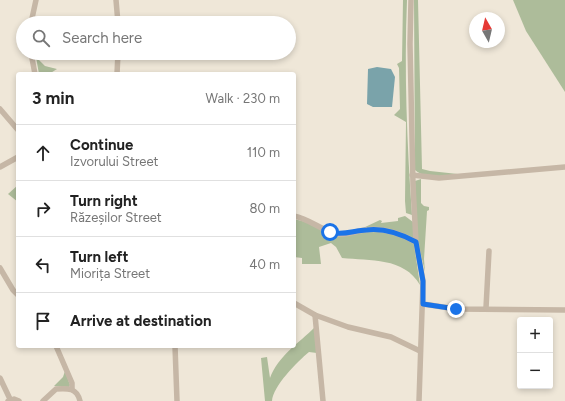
<!DOCTYPE html>
<meta charset="utf-8">
<style>
:root{--surface:#fff;--page:#f2f2f2;--text:#222;--muted:#767676;--line:#e0e0e0}
body{margin:0;font-family:Figtree,sans-serif;background:var(--page);color:var(--text)}
.controls{position:absolute;right:12px;bottom:12px;display:grid;overflow:hidden;border-radius:4px;box-shadow:0 2px 6px #0003}
.controls button{width:36px;height:36px;display:grid;place-items:center;padding:0;border:0;border-bottom:1px solid var(--line);background:var(--surface);color:var(--text);font:20px sans-serif}
.compass{position:absolute;left:469px;top:12px;width:36px;height:36px;border-radius:50%;background:var(--surface);box-shadow:0 2px 6px #0003;rotate:352deg}
.stop{position:absolute;width:12px;height:12px;margin:-9px;border:3px solid #1a73e8;border-radius:50%;background:#fff}
.stop.end{background:#1a73e8;border-color:#fff;box-shadow:0 1px 4px #0008}
.list{margin:0;padding:0;list-style:none}
h2{display:flex;justify-content:space-between;align-items:center;height:52px;margin:0;padding:0 16px;font-size:17px}
h2 small{font-size:13px;font-weight:400;color:var(--muted)}
.list li{display:grid;grid-template-columns:26px 1fr auto;gap:12px;align-items:center;box-sizing:border-box;height:56px;padding:0 16px;border-top:1px solid var(--line)}
.list b{display:block;font-size:15px;white-space:nowrap}
.list p{margin:0;font-size:13px;white-space:nowrap;color:var(--muted)}
.list em{font-size:13px;font-style:normal;color:var(--muted)}
.icon{flex:none;width:22px;height:22px;fill:none;stroke:currentColor;stroke-width:2;stroke-linecap:round;stroke-linejoin:round}
.map{position:relative;flex:none;width:565px;height:401px;overflow:hidden}
.search{position:absolute;background:var(--surface);box-shadow:0 2px 6px #0003;left:16px;top:16px;width:280px;height:44px;display:flex;align-items:center;gap:10px;box-sizing:border-box;padding:0 14px;border-radius:22px;color:var(--muted);font-size:15px}
.panel{position:absolute;background:var(--surface);box-shadow:0 2px 6px #0003;left:16px;top:72px;width:280px;height:276px;border-radius:4px}
.map>svg:first-child{display:block}
</style>
<div class="map">
<svg width="565" height="401" viewBox="0 0 565 401">
<rect width="100%" height="100%" fill="#efe7d8"/>
<g fill="#adbc9a">
<path d="M403 0H407C404 71 407 144 412 215L406 213 405 201 406 122 394 115 400 109 399 68 397 64 402 61Z"/>
<path d="M414 0H418L422 169 430 171 467 175C451 176 428 181 415 170Z"/>
<path d="M513 0H565V92L526 31Z"/>
<path d="M36 57 45 66 57 69 49 74H39Z"/>
<path d="M421 179V203L424 206 429 207V210L427 211 424 259 425 272 417 238 415 181Z"/>
<path d="M18 185V202L8 194Z"/>
<path d="M405 216 413 222 414 238 363 228 380 220 382 221 381 223 398 221V218Z"/>
<path d="M294 219 306 222 328 233 379 232 401 236 414 244 420 285C404 257 370 261 342 258L336 247 331 243 319 247 321 264H302V258L294 257Z"/>
<path d="M315 327 317 353 309 352C297 362 273 386 272 401H265L261 358 267 357 270 378C278 356 299 343 315 327Z"/>
<path d="M65 371 70 385 69 387 54 386 63 377Z"/>
</g>
<path fill="#7aa3aa" d="M377 67 391 69 395 77 392 107H373L367 104 368 69Z"/>
<g fill="none" stroke-linecap="round" stroke-linejoin="round">
<g stroke="#c6b7a6" stroke-width="5.5">
<path d="M116 0 118 23"/>
<path d="M411 0 410 44 413 185 416 242 423 281 419 401"/>
<path d="M31 23 36 0"/>
<path d="M31 53 35 74"/>
<path d="M117 74 118 53"/>
<path d="M0 109 18 130"/>
<path d="M0 167 18 157"/>
<path d="M412 175 439 178 565 167"/>
<path d="M294 216C310 219 322 231 337 234 346 236 356 231 365 230 382 227 401 234 416 242"/>
<path d="M0 268 13 290 18 295"/>
<path d="M294 303 315 315 348 327 391 337 420 351"/>
<path d="M423 304 456 309 565 310"/>
<path d="M486 308 489 251"/>
<path d="M315 315 323 401"/>
<path d="M56 346 72 383V389"/>
<path d="M175 346 177 401"/>
<path d="M0 378 10 399"/>
<path d="M8 401 14 399 19 401"/>
<path d="M43 401 56 389C68 388 77 388 80 401"/>
</g>
</g>
<g fill="none" stroke-linecap="round" stroke-linejoin="round">
<path stroke="#1a73e8" stroke-width="5" d="M330 232C344 236 354 230 367 230 384 228 401 234 416 242L423 281V304L456 309"/>
</g>
</svg>
<div class="controls">
<button>+</button>
<button>−</button>
</div>
<svg class="compass" viewBox="-18 -18 36 36"><path d="M0-13l5 13h-10z" fill="#e53935"/><path d="M0 13l5-13h-10z" fill="#767676"/></svg>
<div class="stop" style="left:330px;top:232px"></div>
<div class="stop end" style="left:456px;top:309px"></div>
<div class="search"><svg class="icon" aria-label="search" viewBox="0 0 24 24"><circle cx="10" cy="10" r="6"/><path d="M15 15l6 6"/></svg>Search here</div>
<section class="panel">
<h2>3 min<small>Walk · 230 m</small></h2>
<ul class="list">
<li><svg class="icon" aria-label="ahead" viewBox="0 0 24 24"><path d="M12 20V5M6 11l6-6 6 6"/></svg><div><b>Continue</b><p>Izvorului Street</p></div><em>110 m</em></li>
<li><svg class="icon" aria-label="right" viewBox="0 0 24 24"><path d="M7 20v-9h11M14 6l5 5-5 5"/></svg><div><b>Turn right</b><p>Răzeșilor Street</p></div><em>80 m</em></li>
<li><svg class="icon" aria-label="left" viewBox="0 0 24 24"><path d="M17 20v-9H6M10 6l-5 5 5 5"/></svg><div><b>Turn left</b><p>Miorița Street</p></div><em>40 m</em></li>
<li><svg class="icon" aria-label="arrive" viewBox="0 0 24 24"><path d="M6 21V4h12l-3 4 3 4H6"/></svg><div><b>Arrive at destination</b></div></li>
</ul>
</section>
</div>
